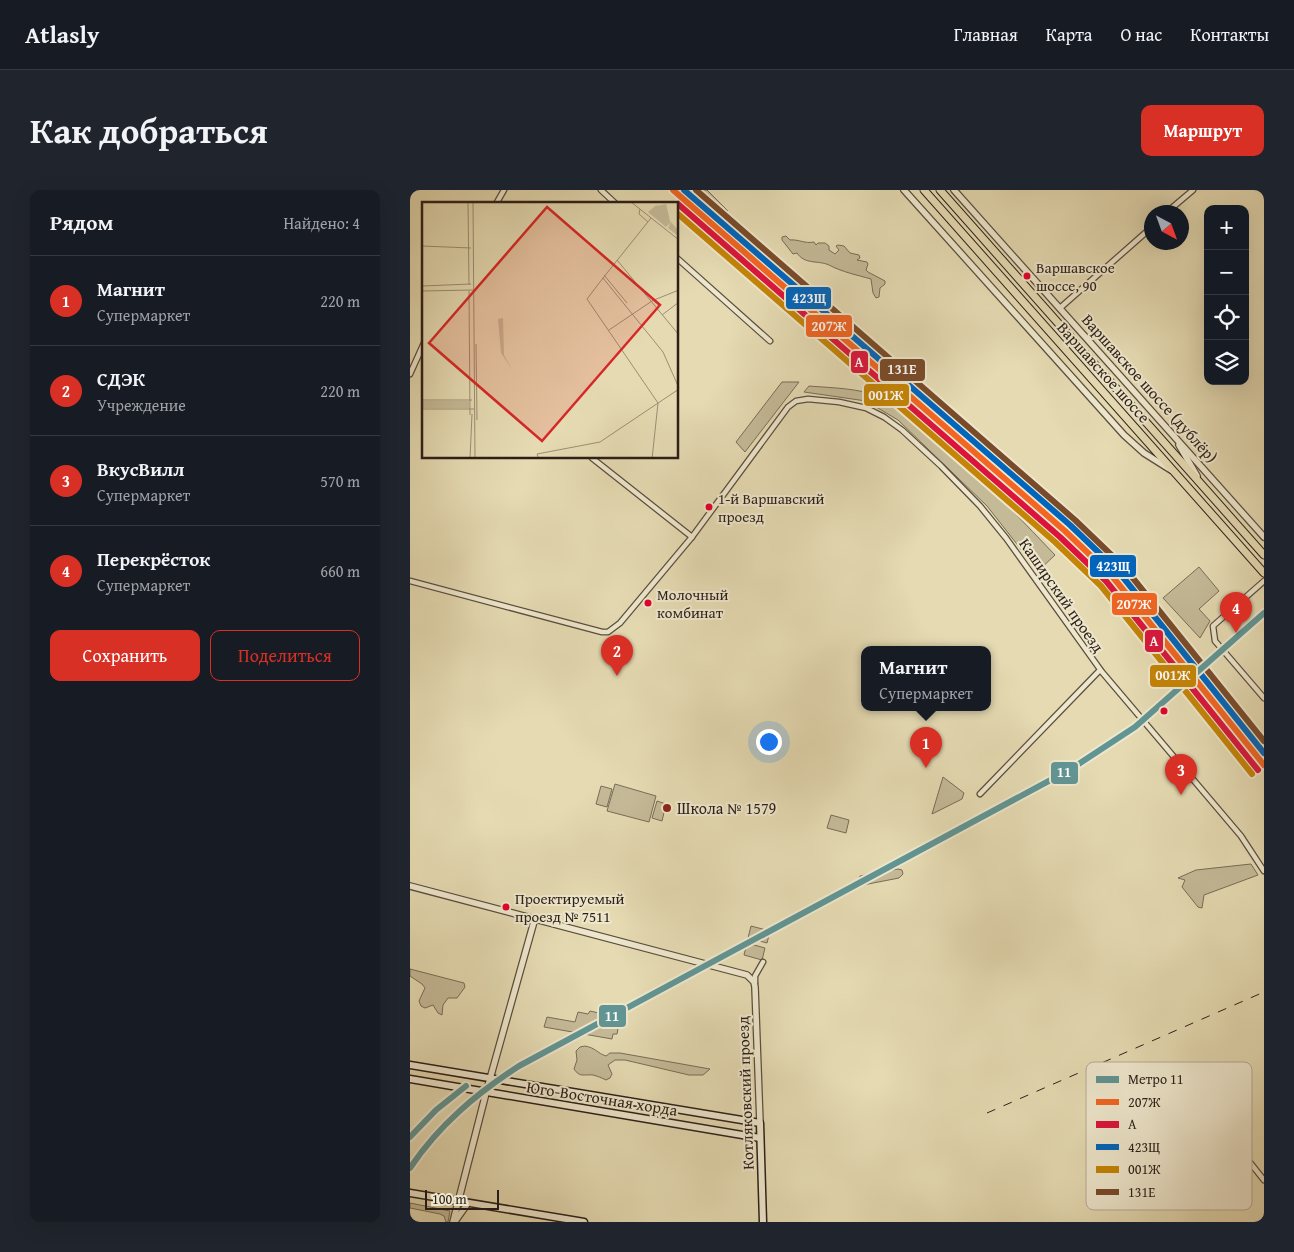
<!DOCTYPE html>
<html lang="ru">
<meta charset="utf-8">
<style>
:root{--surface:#171b24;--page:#20242c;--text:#f1f3f6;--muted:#9ea1a6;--line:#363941;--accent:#d93025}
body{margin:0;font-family:"Gentium Book Plus",serif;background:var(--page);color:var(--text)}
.controls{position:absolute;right:15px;top:15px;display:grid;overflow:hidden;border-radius:10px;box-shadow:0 5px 20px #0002}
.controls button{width:45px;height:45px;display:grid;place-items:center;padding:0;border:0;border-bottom:1px solid var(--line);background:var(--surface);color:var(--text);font:25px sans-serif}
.compass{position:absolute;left:734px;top:15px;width:45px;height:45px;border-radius:50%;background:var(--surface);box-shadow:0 5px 20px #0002;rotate:139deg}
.scale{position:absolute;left:15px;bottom:12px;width:74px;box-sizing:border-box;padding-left:5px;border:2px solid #2b1f18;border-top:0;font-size:14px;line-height:18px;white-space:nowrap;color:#2b1f18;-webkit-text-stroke:4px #eee7cd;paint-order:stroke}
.you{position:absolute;left:358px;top:551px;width:18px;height:18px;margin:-12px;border:4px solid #fff;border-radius:50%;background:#1a73e8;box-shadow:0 0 0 8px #1a73e833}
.badge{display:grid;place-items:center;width:32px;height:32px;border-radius:50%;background:var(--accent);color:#fff;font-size:16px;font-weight:700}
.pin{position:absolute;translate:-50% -41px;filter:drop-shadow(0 1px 2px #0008)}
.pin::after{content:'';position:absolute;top:26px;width:18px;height:15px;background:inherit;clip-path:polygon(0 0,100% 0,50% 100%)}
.popup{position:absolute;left:451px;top:456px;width:130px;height:65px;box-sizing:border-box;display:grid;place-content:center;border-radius:10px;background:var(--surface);filter:drop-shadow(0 1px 4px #0005);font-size:16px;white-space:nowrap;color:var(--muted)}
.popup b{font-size:19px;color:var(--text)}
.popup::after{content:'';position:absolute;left:50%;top:100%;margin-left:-10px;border:10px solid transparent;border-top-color:var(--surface)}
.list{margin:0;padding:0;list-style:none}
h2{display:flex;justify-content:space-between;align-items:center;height:65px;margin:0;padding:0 20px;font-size:21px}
h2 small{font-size:16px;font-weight:400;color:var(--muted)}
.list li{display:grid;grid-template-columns:32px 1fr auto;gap:15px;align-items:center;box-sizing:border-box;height:90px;padding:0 20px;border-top:1px solid var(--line)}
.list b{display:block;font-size:19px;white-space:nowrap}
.list p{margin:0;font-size:16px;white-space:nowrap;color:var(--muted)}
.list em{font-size:16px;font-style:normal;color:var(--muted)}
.actions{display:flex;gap:10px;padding:15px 20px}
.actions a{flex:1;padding:11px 0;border:1px solid var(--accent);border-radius:10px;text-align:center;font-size:18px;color:var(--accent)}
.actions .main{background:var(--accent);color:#fff}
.icon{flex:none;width:28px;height:28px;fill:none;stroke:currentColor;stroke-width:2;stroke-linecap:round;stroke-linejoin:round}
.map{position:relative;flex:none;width:854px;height:1032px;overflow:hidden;border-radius:10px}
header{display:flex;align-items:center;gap:30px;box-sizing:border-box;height:70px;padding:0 25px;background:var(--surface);border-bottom:1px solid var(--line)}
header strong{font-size:24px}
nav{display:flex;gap:28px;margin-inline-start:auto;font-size:18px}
.intro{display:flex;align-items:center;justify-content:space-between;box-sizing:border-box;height:120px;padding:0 30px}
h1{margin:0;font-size:35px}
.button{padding:12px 22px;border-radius:10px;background:var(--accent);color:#fff;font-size:18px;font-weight:700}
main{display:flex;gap:30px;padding:0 30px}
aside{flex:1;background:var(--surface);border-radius:10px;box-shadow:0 5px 20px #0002}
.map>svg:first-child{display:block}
</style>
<header>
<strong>Atlasly</strong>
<nav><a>Главная</a><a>Карта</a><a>О нас</a><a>Контакты</a></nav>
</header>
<div class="intro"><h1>Как добраться</h1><a class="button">Маршрут</a></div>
<main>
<aside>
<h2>Рядом<small>Найдено: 4</small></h2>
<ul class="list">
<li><span class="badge">1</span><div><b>Магнит</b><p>Супермаркет</p></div><em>220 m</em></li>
<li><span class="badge">2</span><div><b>СДЭК</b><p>Учреждение</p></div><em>220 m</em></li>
<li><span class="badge">3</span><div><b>ВкусВилл</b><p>Супермаркет</p></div><em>570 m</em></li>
<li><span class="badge">4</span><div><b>Перекрёсток</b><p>Супермаркет</p></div><em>660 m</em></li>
</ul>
<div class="actions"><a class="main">Сохранить</a><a>Поделиться</a></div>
</aside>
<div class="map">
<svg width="854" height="1032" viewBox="0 0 854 1032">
<rect width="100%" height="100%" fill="#e5dab2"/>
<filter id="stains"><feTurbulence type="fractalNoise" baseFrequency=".004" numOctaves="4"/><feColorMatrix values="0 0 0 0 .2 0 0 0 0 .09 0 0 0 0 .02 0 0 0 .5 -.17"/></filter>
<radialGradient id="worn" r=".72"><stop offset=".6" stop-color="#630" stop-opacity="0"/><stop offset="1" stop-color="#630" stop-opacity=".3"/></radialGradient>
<g fill="#c5ba98" stroke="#786c58">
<path d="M289 0H297L318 21 314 25C303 19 297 8 289 0Z"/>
<path d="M376 46 380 50C388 49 395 54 404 52L406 55 408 53H415L419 56V60L425 64 429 60 426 56 428 55 434 56 440 63 449 65 450 68 447 70 457 72 458 74 456 80 458 82 475 91V94L470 98 469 107 466 108 463 103 461 89C447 85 432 82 419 75 408 70 395 75 387 63L383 64 372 50V47Z"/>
<path d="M372 192H389L335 262 326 252Z"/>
<path d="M399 196C423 198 448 198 471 207 529 229 560 274 600 318 615 334 630 349 645 365L628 381 577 316 488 230 456 211 394 202Z"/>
<path d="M789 377 809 401 789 419 800 431 790 448 753 408Z"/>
<path d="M533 587 554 603 552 609 522 624Z"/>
<path d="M205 594 246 606 239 632 197 621Z"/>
<path d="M191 596 202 599 197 617 186 614Z"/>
<path d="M247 611 256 614 252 631 242 628Z"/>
<path d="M421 625 439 630 436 643 417 638Z"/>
<path d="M841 674 848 685 794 705 792 718 788 717 772 697 775 690 768 688 786 680Z"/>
<path d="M488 679 492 680 493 684 489 688 453 695 448 691 450 686Z"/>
<path d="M341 736 360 741 357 753 338 748Z"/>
<path d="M337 753 355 758 352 770 334 765Z"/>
<path d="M0 779 54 793 55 797 47 808H38L33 815 32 825 28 823 23 815 15 818 11 816 9 811 15 798 12 794 0 786Z"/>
<path d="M180 821 210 828 207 844H203L202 849 134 837 137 827 165 832 168 822 178 824Z"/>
<path d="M175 856C186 858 187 863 196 866L200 863H210L300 879 293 885H279L215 870H205L198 875 202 884 200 888 196 890C192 888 187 886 183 885 174 884 170 888 164 879L167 870 166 861 170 857Z"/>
<path d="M0 1013 40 1021 38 1032H36L34 1026 30 1024 0 1018Z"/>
</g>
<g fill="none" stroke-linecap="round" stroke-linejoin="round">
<defs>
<g id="minor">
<path d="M191 0 206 14"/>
<path d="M86 14 94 0"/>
<path d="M757 22 783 0"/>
<path d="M268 69 360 151"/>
<path d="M650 118 742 37"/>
<path d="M0 184 14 153"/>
<path d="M182 268 282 347"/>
<path d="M0 391 192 442H198L210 433 282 347 378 217 386 211 398 209 429 212 456 218 474 227 492 240 531 276 570 316 596 348 692 482 831 646 854 681"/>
<path d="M854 391 803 436 805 451 854 508"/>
<path d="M570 604 690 480"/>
<path d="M345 793V786L353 772"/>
<path d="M830 960 854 990"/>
</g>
<g id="tertiary">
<path d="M494 0 714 245 734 263 761 280"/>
<path d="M544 0 854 347"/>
<path d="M769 255 787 286"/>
<path d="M0 696 337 785 344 792 345 797 350 933"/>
<path d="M46 1030 58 1013"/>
<path d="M43 1032 76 903 125 728"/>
</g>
<g id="secondary">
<path d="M0 875 350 933 353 1032"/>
<path d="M0 889 350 948"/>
<path d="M0 1003 174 1032"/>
</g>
<g id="primary">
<path d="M514 0 854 383"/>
<path d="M530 0 854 365"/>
</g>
</defs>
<use href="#minor" stroke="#5a4e3e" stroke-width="7"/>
<use href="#tertiary" stroke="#5a4e3e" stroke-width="8"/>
<use href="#secondary" stroke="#2b1f18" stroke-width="9"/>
<use href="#primary" stroke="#2b1f18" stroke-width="9"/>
<use href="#minor" stroke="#eee7cd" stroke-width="4.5"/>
<use href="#tertiary" stroke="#eee7cd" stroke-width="5.5"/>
<use href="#secondary" stroke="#eee7cd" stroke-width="6"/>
<use href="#primary" stroke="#e5dab2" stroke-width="7"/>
<g stroke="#2b1f18" stroke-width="1" stroke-dasharray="9 9" stroke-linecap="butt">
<path d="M276 0 685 355 708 379 854 555"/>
<path d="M577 923 854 802"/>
</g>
<defs>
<path id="rail-1" d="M263 0 655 341 702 386 854 575"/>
<path id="rail-2" d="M268 14 650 347 696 391 848 580"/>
<path id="rail-3" d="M274 0 660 335 708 381 854 563"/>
<path id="rail-4" d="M268 24 645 352 691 396 842 584"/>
<path id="rail-5" d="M286 0 665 330 714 377 854 551"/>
</defs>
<use href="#rail-1" stroke="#eee7cd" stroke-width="10"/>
<use href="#rail-2" stroke="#eee7cd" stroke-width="10"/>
<use href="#rail-3" stroke="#eee7cd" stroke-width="10"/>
<use href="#rail-4" stroke="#eee7cd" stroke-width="10"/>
<use href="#rail-5" stroke="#eee7cd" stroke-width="10"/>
<use href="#rail-1" stroke="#f26522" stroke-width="6"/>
<use href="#rail-2" stroke="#dc143c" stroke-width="6"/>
<use href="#rail-3" stroke="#0065bd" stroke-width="6"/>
<use href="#rail-4" stroke="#c48406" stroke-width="6"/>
<use href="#rail-5" stroke="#7a4b2a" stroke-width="6"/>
<defs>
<g id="metro-1">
<path d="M0 947 26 920 56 896"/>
<path d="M0 978C29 935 66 904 109 876L661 579 725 537 854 423"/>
</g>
</defs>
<use href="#metro-1" stroke="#eee7cd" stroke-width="10"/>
<use href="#metro-1" stroke="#619594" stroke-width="6"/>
</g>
<g fill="#e4002b" stroke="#eee7cd" stroke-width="2">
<circle cx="617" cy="86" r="4.5"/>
<circle cx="299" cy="317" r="4.5"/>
<circle cx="238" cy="413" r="4.5"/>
<circle cx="754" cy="521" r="4.5"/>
<circle cx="96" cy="717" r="4.5"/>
</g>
<circle fill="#8f2418" stroke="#eee7cd" stroke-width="2" cx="257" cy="618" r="5"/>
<g text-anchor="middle" stroke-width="4" stroke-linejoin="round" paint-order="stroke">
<g font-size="15" fill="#2b1f18" stroke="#eee7cd" text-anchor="start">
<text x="626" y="83">Варшавское<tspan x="626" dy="18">шоссе, 90</tspan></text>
<text x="308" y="314">1-й Варшавский<tspan x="308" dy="18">проезд</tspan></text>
<text x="247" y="410">Молочный<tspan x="247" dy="18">комбинат</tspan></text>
<text x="105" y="714">Проектируемый<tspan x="105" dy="18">проезд № 7511</tspan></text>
</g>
<g font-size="16" fill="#2b1f18" stroke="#eee7cd">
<text transform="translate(694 182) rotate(48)" y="6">Варшавское шоссе</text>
<text transform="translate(740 198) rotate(48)" y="6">Варшавское шоссе (дублёр)</text>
<text transform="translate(652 405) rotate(55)" y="6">Каширский проезд</text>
<text transform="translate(335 903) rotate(-92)" y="6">Котляковский проезд</text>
<text transform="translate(192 908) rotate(9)" y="6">Юго-Восточная хорда</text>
</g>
<g font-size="16" fill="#2b1f18" stroke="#eee7cd" text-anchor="start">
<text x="267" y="624">Школа № 1579</text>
</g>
</g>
<g transform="translate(12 12)">
<rect width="256" height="256" fill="#e5dab2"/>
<path d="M237 1 234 4 244 2 248 19 256 28V34L246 26 249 20 244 25 226 10ZM81 116 82 153 90 167 79 151 76 117ZM1 199H47V206H1Z" fill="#c5ba98"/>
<path fill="none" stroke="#9b8f74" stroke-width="1" d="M46 0 47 83M51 0 53 257M209 0 257 38M218 7 217 12 226 20M229 16 181 76 241 150 257 186M0 44 49 46M195 58 257 133M182 73 205 101M181 76 165 97 236 201 230 257M0 84 49 82M0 89 51 88M47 89 48 213M232 98 257 88M240 113 257 100M187 128 233 97M54 142 55 218M0 198H50M0 207H52M48 257 50 212M117 257 115 252 178 240 257 187"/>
<path fill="#d62828" fill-opacity="0.15" stroke="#d62828" stroke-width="2.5" d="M125 5 238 103 120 239 7 141Z"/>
<rect width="256" height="256" fill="none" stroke="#2b1f18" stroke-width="2.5"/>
</g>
<rect x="676" y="872" width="166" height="148" rx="8" fill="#eee7cd" stroke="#b4ab97" stroke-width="1"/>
<rect x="686" y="886" width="23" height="7" fill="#619594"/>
<rect x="686" y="909" width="23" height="6" fill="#f26522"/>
<rect x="686" y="931" width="23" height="7" fill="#dc143c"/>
<rect x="686" y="954" width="23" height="6" fill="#0065bd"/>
<rect x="686" y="976" width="23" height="7" fill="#c48406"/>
<rect x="686" y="999" width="23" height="6" fill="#7a4b2a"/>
<g font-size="14" fill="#2b1f18">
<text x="718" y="894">Метро 11</text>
<text x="718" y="917">207Ж</text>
<text x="718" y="939">A</text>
<text x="718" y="962">423Щ</text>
<text x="718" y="984">001Ж</text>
<text x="718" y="1007">131Е</text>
</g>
<g stroke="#eee7cd" stroke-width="2">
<rect x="375" y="96" width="47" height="24" rx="5" fill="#0065bd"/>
<rect x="395" y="124" width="48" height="24" rx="5" fill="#f26522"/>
<rect x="440" y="160" width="19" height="24" rx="5" fill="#dc143c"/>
<rect x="469" y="168" width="47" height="24" rx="5" fill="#7a4b2a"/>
<rect x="453" y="193" width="47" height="24" rx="5" fill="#c48406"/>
<rect x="679" y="364" width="48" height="24" rx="5" fill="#0065bd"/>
<rect x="701" y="402" width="47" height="24" rx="5" fill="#f26522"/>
<rect x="734" y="439" width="20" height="24" rx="5" fill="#dc143c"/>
<rect x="739" y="474" width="48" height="24" rx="5" fill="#c48406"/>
<rect x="640" y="571" width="29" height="24" rx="5" fill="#619594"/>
<rect x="188" y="814" width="29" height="24" rx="5" fill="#619594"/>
</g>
<g font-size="14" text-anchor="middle" font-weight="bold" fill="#fff">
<text x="399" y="113">423Щ</text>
<text x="419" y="141">207Ж</text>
<text x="449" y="177">A</text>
<text x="492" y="184">131Е</text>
<text x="476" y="210">001Ж</text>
<text x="703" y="381">423Щ</text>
<text x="724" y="419">207Ж</text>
<text x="744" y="456">A</text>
<text x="763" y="490">001Ж</text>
<text x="654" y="587">11</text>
<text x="202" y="831">11</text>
</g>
<rect width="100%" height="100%" filter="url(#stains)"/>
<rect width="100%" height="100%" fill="url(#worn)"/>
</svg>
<div class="controls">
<button>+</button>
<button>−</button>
<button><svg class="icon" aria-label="locate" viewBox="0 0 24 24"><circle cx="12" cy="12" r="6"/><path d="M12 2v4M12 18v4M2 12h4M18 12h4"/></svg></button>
<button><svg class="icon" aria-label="layers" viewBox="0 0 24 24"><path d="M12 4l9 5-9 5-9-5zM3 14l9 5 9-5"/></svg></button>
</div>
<svg class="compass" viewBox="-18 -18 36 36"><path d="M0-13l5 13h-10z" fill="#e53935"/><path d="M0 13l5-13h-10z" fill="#9ea1a6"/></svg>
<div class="scale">100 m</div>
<div class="you"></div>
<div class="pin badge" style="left:516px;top:578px">1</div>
<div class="popup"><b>Магнит</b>Супермаркет</div>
<div class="pin badge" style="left:207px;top:486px">2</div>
<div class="pin badge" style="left:771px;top:605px">3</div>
<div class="pin badge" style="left:826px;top:443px">4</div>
</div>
</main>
